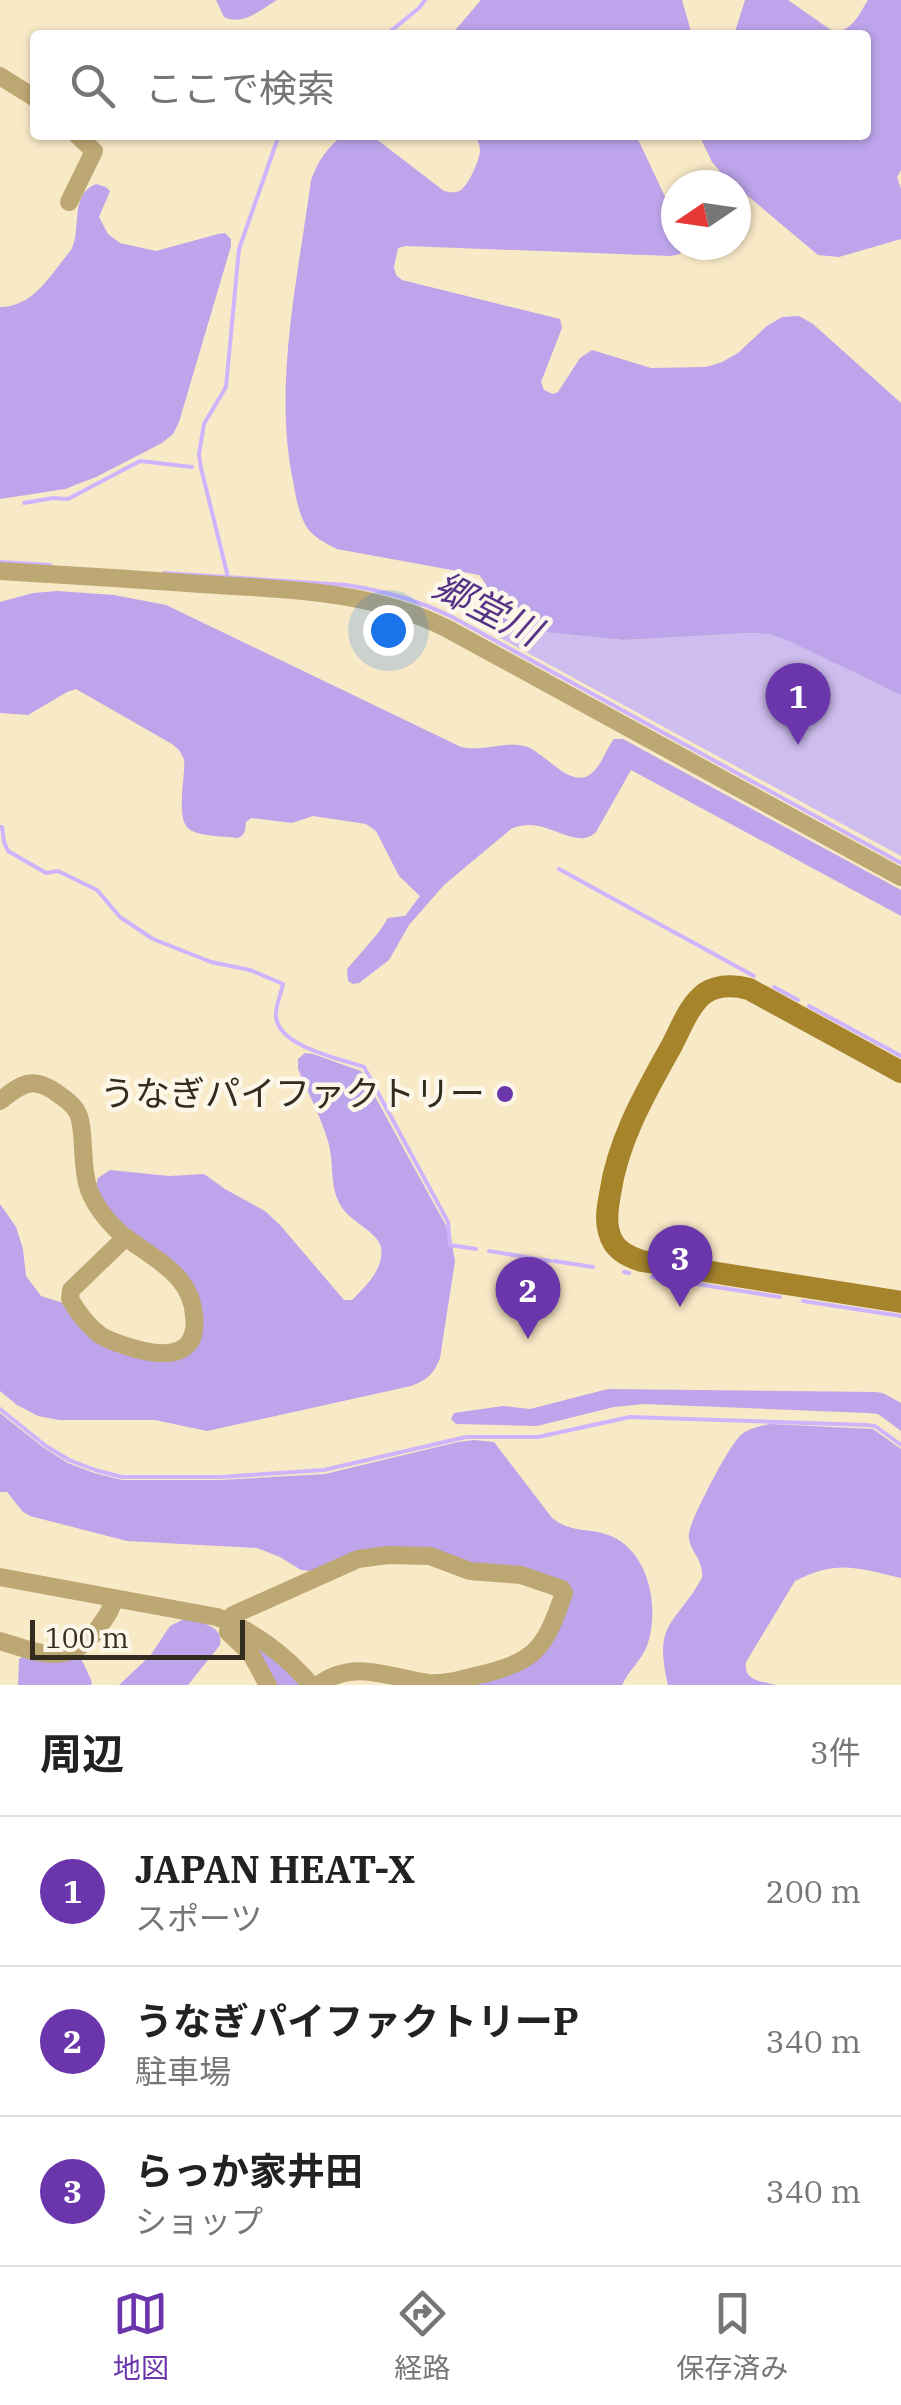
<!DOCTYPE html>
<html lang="ja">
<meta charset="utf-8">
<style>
:root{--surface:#fff;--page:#f2f2f2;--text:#222;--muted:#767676;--line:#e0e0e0;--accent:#6b36ac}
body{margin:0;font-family:"IBM Plex Serif","Noto Sans JP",serif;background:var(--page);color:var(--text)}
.compass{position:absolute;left:661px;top:170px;width:90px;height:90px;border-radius:50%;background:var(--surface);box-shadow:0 2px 8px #0004;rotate:257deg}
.scale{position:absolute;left:30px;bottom:25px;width:215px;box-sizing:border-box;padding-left:10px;border:5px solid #332d20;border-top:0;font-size:28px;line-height:35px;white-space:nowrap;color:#332d20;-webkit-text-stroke:8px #fdf7ea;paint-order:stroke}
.you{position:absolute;left:388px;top:630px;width:35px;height:35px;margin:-25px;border:8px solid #fff;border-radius:50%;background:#1a73e8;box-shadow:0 0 0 15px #1a73e833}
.badge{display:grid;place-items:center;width:65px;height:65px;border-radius:50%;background:var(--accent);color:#fff;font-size:32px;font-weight:700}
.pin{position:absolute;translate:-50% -82px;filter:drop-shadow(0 2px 5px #0008)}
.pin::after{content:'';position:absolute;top:52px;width:35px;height:30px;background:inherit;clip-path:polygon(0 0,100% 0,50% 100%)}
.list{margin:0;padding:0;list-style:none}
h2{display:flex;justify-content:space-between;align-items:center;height:130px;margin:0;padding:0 40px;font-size:42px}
h2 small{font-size:32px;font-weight:400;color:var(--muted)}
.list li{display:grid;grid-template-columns:65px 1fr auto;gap:30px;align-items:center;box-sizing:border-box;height:150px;padding:0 40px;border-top:2px solid var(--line)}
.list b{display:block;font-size:38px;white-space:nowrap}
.list p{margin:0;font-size:32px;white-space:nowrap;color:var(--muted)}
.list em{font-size:32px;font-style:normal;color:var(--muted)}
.icon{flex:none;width:55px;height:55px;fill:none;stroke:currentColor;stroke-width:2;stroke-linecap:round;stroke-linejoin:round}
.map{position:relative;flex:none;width:901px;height:1685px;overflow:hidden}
.search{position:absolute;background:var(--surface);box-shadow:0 2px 8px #0004;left:30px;right:30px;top:30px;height:110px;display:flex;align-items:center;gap:25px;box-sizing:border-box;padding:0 35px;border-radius:10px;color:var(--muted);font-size:38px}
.sheet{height:580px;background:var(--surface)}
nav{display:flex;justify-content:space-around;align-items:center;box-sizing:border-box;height:140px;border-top:2px solid var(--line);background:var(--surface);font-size:28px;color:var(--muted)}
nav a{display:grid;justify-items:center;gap:5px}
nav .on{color:var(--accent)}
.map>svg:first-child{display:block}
</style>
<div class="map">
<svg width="901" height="1685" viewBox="0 0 901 1685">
<rect width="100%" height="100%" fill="#f8e9c7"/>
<path fill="#cebdef" d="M497 627 623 640 751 633 768 634 784 639 901 695V856L493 634Z"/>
<g fill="#bda4eb">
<path d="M216 0H277C260 10 243 26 224 17Z"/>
<path d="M481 0H682L692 35H451Z"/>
<path d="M745 0H788L831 30C851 35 859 14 868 0H901V170L897 177 901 189V239L839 257 818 255 724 176 712 162 699 135H866V35H734Z"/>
<path d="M343 135H371L444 191C451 192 454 194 461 190 469 184 479 161 480 151 480 144 478 142 475 135H636L676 220V245H685L680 254 671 256 406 246 398 248 394 267 396 275 402 280 560 319 562 328 541 382 544 390 553 394 558 392 580 358 592 350 651 368 706 367 722 362 738 353 767 326 782 317 799 316 813 324 901 403V695L784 639 768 634 751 633 623 640 515 629C484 618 498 594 479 575L337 549C325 543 313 537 306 526 298 512 296 497 293 481 273 385 298 278 311 180 318 161 327 148 343 135Z"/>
<path d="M96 184 106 187 110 191 99 217 108 234 120 243 156 251 218 234 225 233 231 239V246L179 422 173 434 162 443 96 477 65 489 0 499V307C34 307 51 274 71 250 82 230 69 194 96 184Z"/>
<path d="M57 591 114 595 166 605 461 747C484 752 505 741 524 746 545 751 572 793 593 772 602 764 606 749 614 739H623L901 890V916L631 770 596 832C573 853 546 813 511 829L444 885 409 925 389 960 359 983 353 984 348 981 347 969 379 932 388 918 405 916 420 896 399 876 376 831 366 824 313 816 292 823 251 818 246 822 245 831 242 836 237 838C224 836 200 837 189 829 175 818 186 776 184 759L179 750 172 744 76 689 67 692 28 715 0 713V602L33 593Z"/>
<path d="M305 1053 313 1054 361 1071 450 1233 455 1261 440 1358C434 1374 427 1380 411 1386L207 1431 155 1420H59L38 1416 17 1405 0 1391V1204L16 1227 23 1249 26 1276 41 1296 63 1303 92 1335 178 1358 199 1309 109 1214 96 1186 98 1178 110 1170 169 1176 204 1174 225 1189 265 1211 280 1225 344 1300H352C365 1287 385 1268 381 1247 377 1232 352 1222 343 1209 328 1188 335 1164 328 1141 321 1117 308 1093 298 1069V1059Z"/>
<path d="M608 1389 875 1392 883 1393 901 1403V1431L878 1414 867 1413 644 1404 614 1407 537 1426 456 1424 451 1419 454 1413 503 1406 530 1409Z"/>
<path d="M0 1413 44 1448 68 1463 94 1473 122 1480H221L325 1474 458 1442 474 1440 494 1442 552 1518C572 1534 589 1527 611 1536 650 1553 660 1609 647 1646 641 1661 628 1671 622 1685H467L514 1673 570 1594 472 1565 431 1550 310 1571 301 1570 280 1557 257 1548 127 1541 30 1516 23 1512 7 1492H0Z"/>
<path d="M770 1424 873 1429 901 1449V1578C858 1568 837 1559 795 1581L746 1662C743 1681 761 1681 776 1685H668C653 1621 675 1626 702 1578 704 1558 687 1550 689 1533 691 1519 729 1445 741 1435 749 1428 759 1426 770 1424Z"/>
<path d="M184 1619C200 1622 224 1625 220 1645L188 1685H119L150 1656 170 1626Z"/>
<path d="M255 1648 262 1649 303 1685H273Z"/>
<path d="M24 1656H80L92 1682 91 1685H18L19 1659Z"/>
</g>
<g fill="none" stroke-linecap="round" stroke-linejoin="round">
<g stroke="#cdb4fc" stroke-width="4">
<path d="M386 35 419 8 425 0"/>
<path d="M24 503 53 498 68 499 140 461 192 467"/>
<path d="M0 562 50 565"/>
<path d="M164 573 346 585C385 591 419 600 454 618L901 863"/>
<path d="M228 577 201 468 199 454 204 424 226 387 239 249 279 135"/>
<path d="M0 827H2L4 842 8 851 46 873 58 871 97 890 120 917 153 939 211 962 250 970 283 984C281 994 275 1007 276 1016 278 1047 341 1059 364 1067L448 1222 450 1245 476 1249"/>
<path d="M559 869 754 976"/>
<path d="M774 987 798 1000"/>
<path d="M809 1006 901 1056"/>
<path d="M489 1251 550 1261"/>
<path d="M554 1261 593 1267"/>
<path d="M624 1272 629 1273"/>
<path d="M652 1277 780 1297"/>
<path d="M803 1301 901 1316"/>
<path d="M0 1409 46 1446 69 1460 95 1470 122 1477H221L324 1470 466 1437H538L630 1417 866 1425 875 1426 901 1445"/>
</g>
<g stroke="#bda773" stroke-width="18">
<path d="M0 76 35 98"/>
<path d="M69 202 94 151 77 135"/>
<path d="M0 571C67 575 133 579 200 584 284 589 372 590 448 629L901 877"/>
<path d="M0 1101C24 1081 35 1076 61 1096 70 1102 78 1109 80 1120 85 1143 81 1167 89 1190 96 1208 107 1221 121 1234L131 1241C147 1253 167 1264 180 1280 188 1290 193 1302 194 1315 199 1357 166 1357 136 1349 123 1345 111 1342 100 1335 88 1326 77 1311 70 1299L71 1290 126 1237"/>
<path d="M0 1577 217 1617C252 1630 287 1656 311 1685"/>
<path d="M0 1641C39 1653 71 1668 99 1627 105 1618 112 1610 114 1599"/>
<path d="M268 1685 251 1654 228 1632 233 1615 358 1559 388 1555 430 1556 470 1571 521 1575 562 1589 564 1593C544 1651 535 1662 475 1676 460 1680 445 1684 429 1683 388 1678 356 1658 318 1685"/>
</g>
<path stroke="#a6842c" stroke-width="22" d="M901 1072 749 989C734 985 719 984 705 993 689 1005 681 1028 672 1045 646 1092 618 1139 610 1194 608 1206 605 1220 609 1232 613 1249 626 1256 642 1261L901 1302"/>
</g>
<circle fill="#6b36ac" stroke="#fdf7ea" stroke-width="4" cx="505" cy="1094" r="10"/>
<g text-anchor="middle" stroke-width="9" stroke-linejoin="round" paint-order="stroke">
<g font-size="35" fill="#332d20" stroke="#fdf7ea" text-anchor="end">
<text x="485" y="1106">うなぎパイファクトリー</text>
</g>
<g font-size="38" font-style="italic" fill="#573487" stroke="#fdf7ea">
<text transform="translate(487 609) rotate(27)" y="13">郷堂川</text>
</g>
</g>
</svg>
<svg class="compass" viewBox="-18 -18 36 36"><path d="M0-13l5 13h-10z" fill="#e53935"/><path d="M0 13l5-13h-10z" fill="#767676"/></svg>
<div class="scale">100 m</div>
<div class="you"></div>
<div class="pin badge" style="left:798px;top:745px">1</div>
<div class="pin badge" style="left:528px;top:1339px">2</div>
<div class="pin badge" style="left:680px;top:1307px">3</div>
<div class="search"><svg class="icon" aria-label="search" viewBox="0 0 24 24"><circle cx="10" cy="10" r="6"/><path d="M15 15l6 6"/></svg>ここで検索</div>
</div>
<section class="sheet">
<h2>周辺<small>3件</small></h2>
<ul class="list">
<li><span class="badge">1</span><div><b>JAPAN HEAT-X</b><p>スポーツ</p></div><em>200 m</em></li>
<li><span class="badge">2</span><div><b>うなぎパイファクトリーP</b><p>駐車場</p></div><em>340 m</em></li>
<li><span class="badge">3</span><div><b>らっか家井田</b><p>ショップ</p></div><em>340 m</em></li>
</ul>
</section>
<nav>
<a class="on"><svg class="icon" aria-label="map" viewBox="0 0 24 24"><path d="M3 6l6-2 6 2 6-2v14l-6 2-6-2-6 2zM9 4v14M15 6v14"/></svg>地図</a>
<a><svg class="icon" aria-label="directions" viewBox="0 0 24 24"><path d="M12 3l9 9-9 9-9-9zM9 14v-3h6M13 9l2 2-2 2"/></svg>経路</a>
<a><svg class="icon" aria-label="saved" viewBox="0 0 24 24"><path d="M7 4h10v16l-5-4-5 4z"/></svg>保存済み</a>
</nav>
